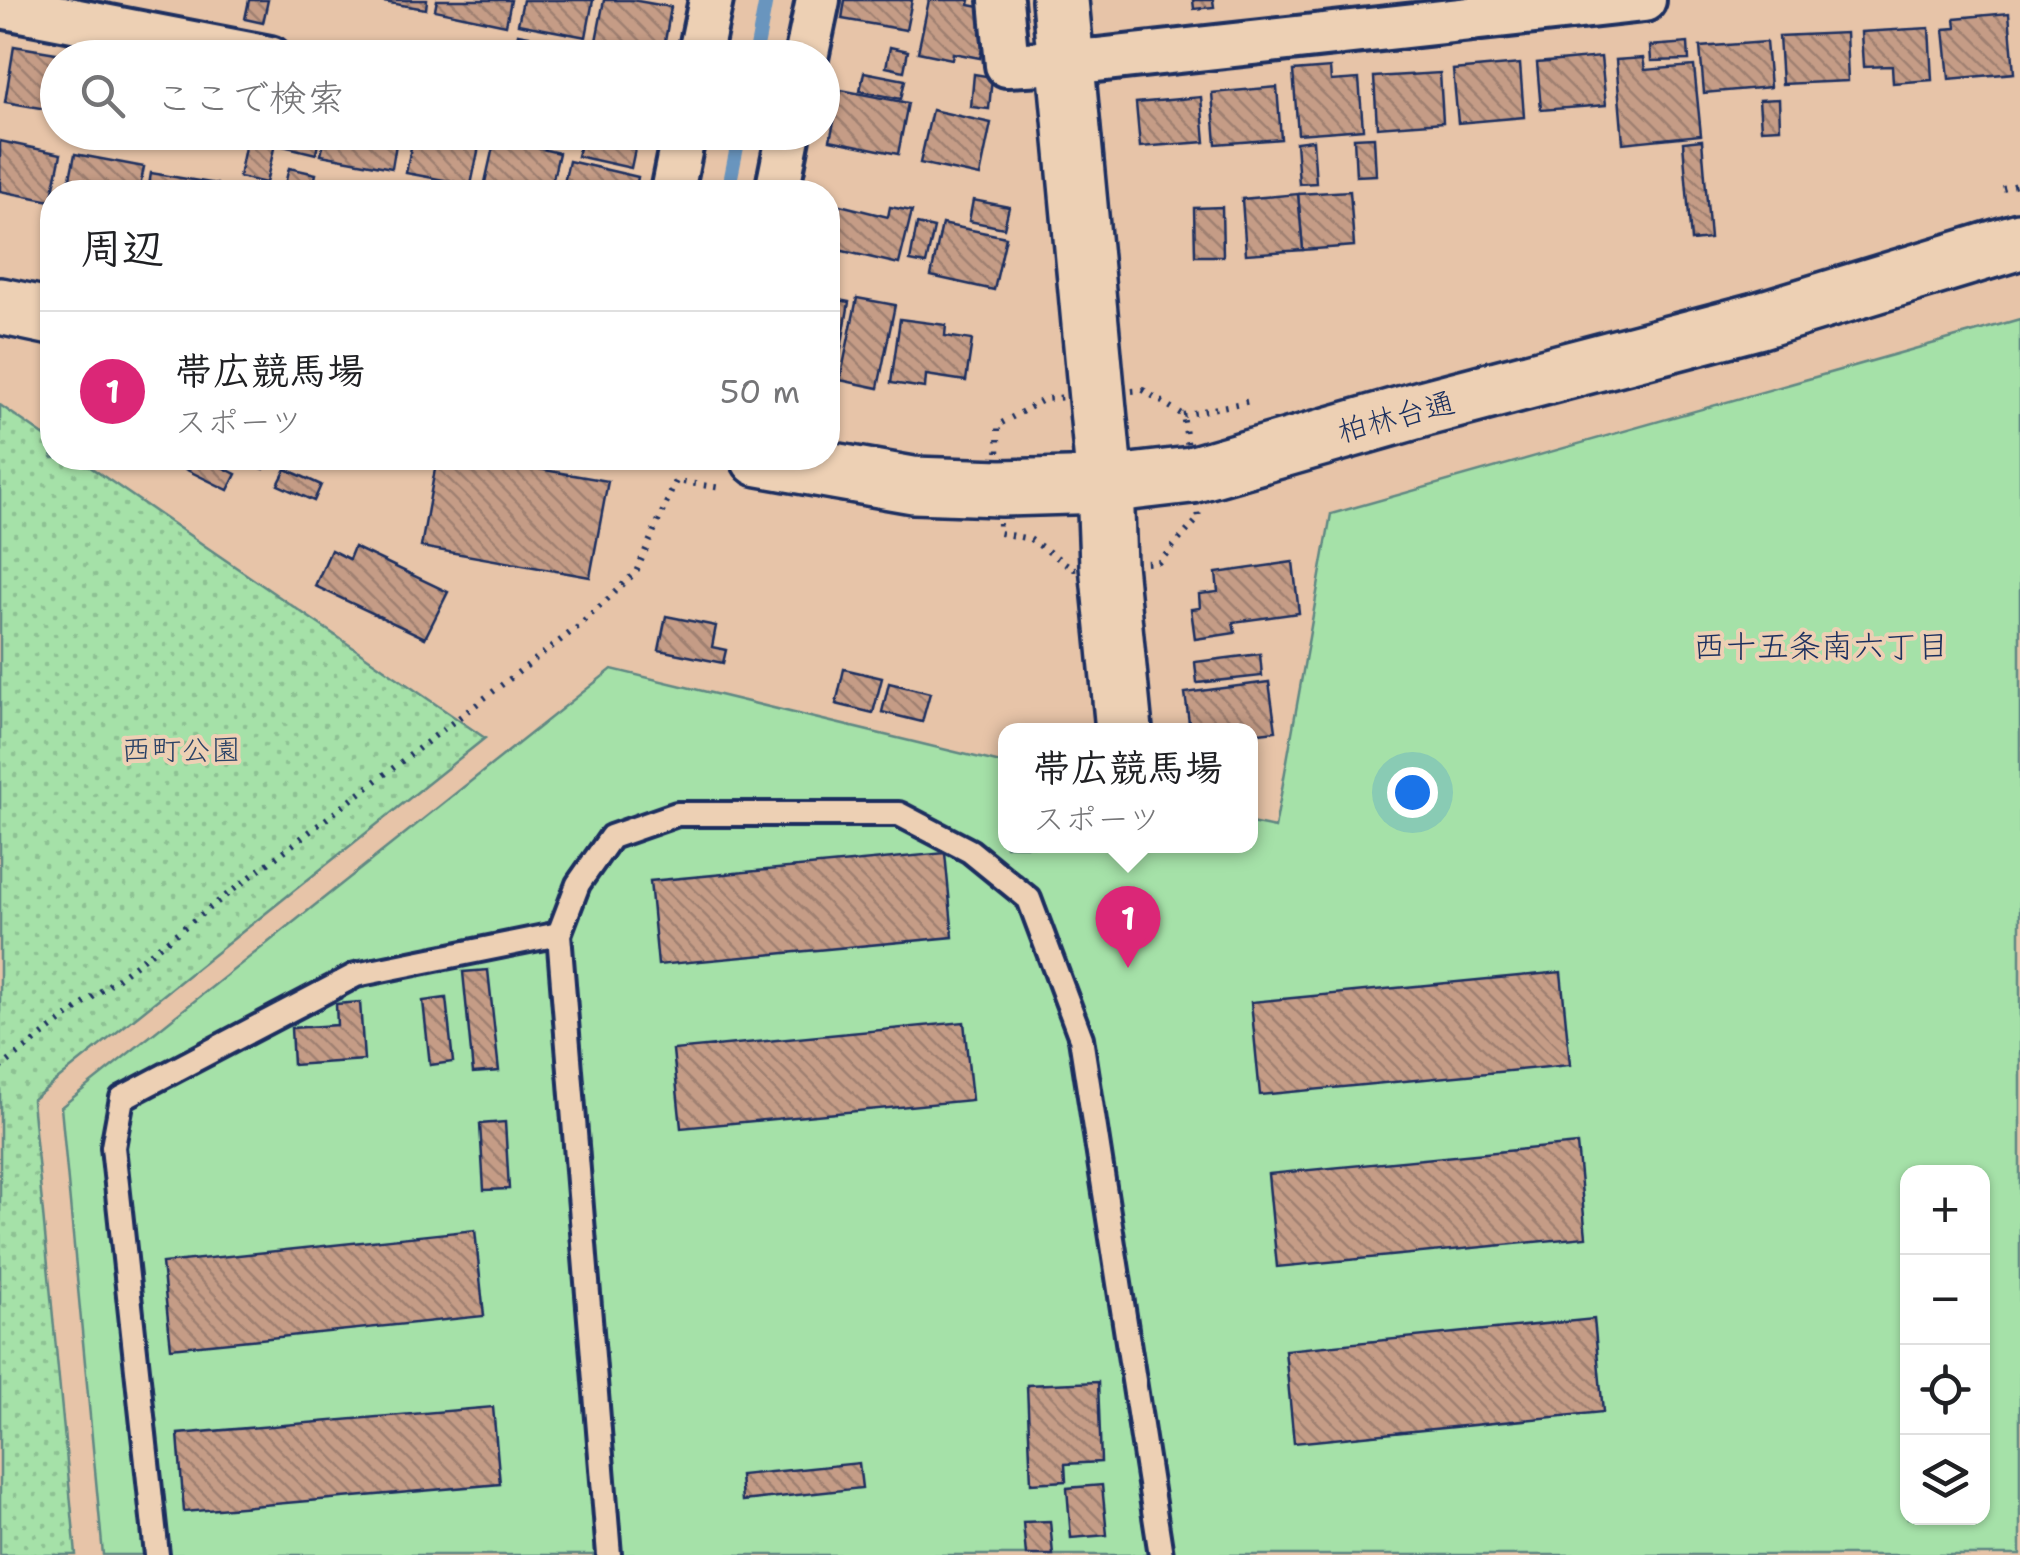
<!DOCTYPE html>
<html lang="ja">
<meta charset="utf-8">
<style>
:root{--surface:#fff;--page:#f2f2f2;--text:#202124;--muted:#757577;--line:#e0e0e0;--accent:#db2777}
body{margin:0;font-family:"Shantell Sans","Klee One",sans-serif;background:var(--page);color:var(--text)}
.controls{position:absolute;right:30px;bottom:30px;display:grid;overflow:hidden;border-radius:20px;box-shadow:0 2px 8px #0004}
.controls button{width:90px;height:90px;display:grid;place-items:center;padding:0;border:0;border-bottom:2px solid var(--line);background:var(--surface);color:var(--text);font:50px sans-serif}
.you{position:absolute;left:1412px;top:792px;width:35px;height:35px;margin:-25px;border:8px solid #fff;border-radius:50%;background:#1a73e8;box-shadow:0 0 0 15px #1a73e833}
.badge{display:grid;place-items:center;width:65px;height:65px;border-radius:50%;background:var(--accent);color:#fff;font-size:32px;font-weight:700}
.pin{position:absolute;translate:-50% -82px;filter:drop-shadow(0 2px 5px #0008)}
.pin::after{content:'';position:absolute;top:52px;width:35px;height:30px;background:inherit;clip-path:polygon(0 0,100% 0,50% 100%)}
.popup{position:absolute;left:998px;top:723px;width:260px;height:130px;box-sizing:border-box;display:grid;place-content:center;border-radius:20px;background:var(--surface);filter:drop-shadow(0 2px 8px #0005);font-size:32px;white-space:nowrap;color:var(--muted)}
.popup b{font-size:38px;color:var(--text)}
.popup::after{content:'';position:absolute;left:50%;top:100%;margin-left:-20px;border:20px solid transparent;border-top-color:var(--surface)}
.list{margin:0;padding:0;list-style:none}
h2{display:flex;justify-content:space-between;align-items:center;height:130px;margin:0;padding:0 40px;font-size:42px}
h2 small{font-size:32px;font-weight:400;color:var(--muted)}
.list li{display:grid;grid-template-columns:65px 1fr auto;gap:30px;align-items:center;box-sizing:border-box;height:160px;padding:0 40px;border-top:2px solid var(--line)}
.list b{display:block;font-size:38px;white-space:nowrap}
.list p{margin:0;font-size:32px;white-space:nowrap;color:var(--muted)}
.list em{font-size:32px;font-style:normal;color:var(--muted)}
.icon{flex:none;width:55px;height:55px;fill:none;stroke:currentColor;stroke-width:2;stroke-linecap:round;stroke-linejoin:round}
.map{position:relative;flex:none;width:2020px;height:1555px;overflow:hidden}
.search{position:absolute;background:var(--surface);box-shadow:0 2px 8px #0004;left:40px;top:40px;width:800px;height:110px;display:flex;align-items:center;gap:25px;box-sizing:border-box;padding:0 35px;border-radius:55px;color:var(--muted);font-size:38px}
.panel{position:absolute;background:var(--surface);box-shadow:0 2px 8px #0004;left:40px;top:180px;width:800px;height:290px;border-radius:40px}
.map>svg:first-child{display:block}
</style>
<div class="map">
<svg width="2020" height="1555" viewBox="0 0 2020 1555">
<defs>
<pattern id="grass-dots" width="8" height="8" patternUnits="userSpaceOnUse" patternTransform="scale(2.5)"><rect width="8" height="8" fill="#a5e1a8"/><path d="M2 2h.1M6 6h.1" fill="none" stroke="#8dc193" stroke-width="1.8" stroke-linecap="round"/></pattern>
<pattern id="building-back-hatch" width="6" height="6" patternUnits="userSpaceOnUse" patternTransform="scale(2.5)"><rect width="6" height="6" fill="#c59c86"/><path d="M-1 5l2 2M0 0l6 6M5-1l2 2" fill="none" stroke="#9f8071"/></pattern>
</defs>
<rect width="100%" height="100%" fill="#e7c4a8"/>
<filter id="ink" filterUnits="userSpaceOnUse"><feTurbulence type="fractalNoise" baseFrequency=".01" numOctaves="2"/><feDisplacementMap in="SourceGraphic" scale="20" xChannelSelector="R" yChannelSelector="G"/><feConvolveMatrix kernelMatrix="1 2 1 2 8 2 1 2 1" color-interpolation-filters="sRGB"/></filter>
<g filter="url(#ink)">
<path fill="url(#grass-dots)" stroke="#608883" stroke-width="2.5" d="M0 405 52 441V458H77L485 738 32 1100 76 1555H0Z"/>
<path fill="#a5e1a8" stroke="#608883" stroke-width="2.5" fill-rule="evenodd" d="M2020 319V1555H103L61 1107 612 669 1005 764 1006 846H1250L1251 823 1275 828 1331 514ZM1908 1172H1982V1518H1908Z"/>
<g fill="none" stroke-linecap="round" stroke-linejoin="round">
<g stroke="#6995be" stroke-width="14">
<path d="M755 58 766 0"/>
<path d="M728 192 740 132"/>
</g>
</g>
<g fill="url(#building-back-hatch)" stroke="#1b2f5e" stroke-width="2.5">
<path d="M249 0H268L263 23 245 19Z"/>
<path d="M371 0H427L426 9Z"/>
<path d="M437 0H511L506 25 435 10Z"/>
<path d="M523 0H593L586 37 518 24Z"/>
<path d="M604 0H632L671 7 663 53 596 41Z"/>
<path d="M845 0H912L906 30 842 19Z"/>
<path d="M929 0H970L969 5 990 9 980 58 953 53 952 59 918 52Z"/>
<path d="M1193 0H1213L1214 7 1194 9Z"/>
<path d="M2009 13 2014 73 1949 79 1944 29 1956 28 1955 18Z"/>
<path d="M1929 28 1932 80 1893 83 1892 66 1863 67 1861 32Z"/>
<path d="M1846 33 1848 81 1782 84 1779 36Z"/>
<path d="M518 34 529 36 525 58H513Z"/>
<path d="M1766 42 1770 87 1704 93 1700 47Z"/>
<path d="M1688 43 1689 60 1651 61 1650 46Z"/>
<path d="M14 46 80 57 58 58V111L5 102Z"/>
<path d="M890 47 908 51 904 71 886 67Z"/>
<path d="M603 50 623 54 622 58H601Z"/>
<path d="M1601 57 1606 105 1541 110 1537 63Z"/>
<path d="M1643 58 1645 70 1694 66 1701 135 1623 143 1616 60Z"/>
<path d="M1520 64 1524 117 1458 123 1453 70Z"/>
<path d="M1330 68 1331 81 1359 79 1363 129 1298 134 1293 71Z"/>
<path d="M864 72 905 80 901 99 860 91Z"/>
<path d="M1440 73 1443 122 1377 127 1374 77Z"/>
<path d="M974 74 992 77 989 109 971 107Z"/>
<path d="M1277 87 1281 139 1216 144 1212 93Z"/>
<path d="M841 90 908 103 898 154 830 140Z"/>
<path d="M1201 97 1205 142 1140 147 1136 103Z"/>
<path d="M1779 99 1780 128 1761 129 1759 100Z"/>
<path d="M932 110 991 123 980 176 920 163Z"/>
<path d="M248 132H320L316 154 275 144 266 183 239 177Z"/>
<path d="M326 132H398L392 168 321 155Z"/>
<path d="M414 132H461L481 137 471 185 406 173Z"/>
<path d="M582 137 635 149 631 168 577 156Z"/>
<path d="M1374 137 1376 175 1356 176 1354 138Z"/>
<path d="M495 138 559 153 550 192H509L484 187Z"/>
<path d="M1313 140 1316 183 1299 184 1296 142Z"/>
<path d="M1702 140 1710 239 1691 241 1683 142Z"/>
<path d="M0 141 61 154 51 201 0 191Z"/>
<path d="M75 154 144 167 139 192H67Z"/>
<path d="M569 161 638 177 635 192H562Z"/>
<path d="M289 168 316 174 312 192 284 188Z"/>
<path d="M151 173 217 184 216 192H148Z"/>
<path d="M1350 191 1354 246 1303 250 1298 194Z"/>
<path d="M1298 194 1303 250 1246 254 1242 199Z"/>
<path d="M973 200 1009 207 1004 228 969 221Z"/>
<path d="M840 205 888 217 890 207 912 211 899 264 830 248Z"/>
<path d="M1222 207 1223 256H1195L1194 208Z"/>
<path d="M917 224 934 228 926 264 910 261Z"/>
<path d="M942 224 1006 237 994 290 931 276Z"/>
<path d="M828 298 849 302 840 355 828 353Z"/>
<path d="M857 298 895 305 878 388 840 380Z"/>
<path d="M900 319 946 325 945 336 972 340 966 381 926 375 925 388 891 383Z"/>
<path d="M184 458H203L236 474 228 490 179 466Z"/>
<path d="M234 458H268L264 469Z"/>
<path d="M437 458H476L608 481 590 577 421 547Z"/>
<path d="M286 469 321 485 314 501 278 485Z"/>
<path d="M354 547 448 592 425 638 315 586 331 550 349 559Z"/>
<path d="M1293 562 1299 613 1233 622 1235 633 1195 639 1191 609 1200 608 1199 594 1218 592 1216 573Z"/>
<path d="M666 616 716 626 712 647 726 650 723 663 659 650Z"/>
<path d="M1260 654 1262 676 1197 683 1195 662Z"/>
<path d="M844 669 882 678 873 713 836 704Z"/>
<path d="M1269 682 1276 731 1250 734V730H1190L1185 693Z"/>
<path d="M889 683 930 693 922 722 882 712Z"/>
<path d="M945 853 953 937 658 965 650 881Z"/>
<path d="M488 970 499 1071 473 1073 463 972Z"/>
<path d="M1561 972 1570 1065 1260 1095 1251 1002Z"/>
<path d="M446 998 453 1062 430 1065 423 1001Z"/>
<path d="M360 1002 364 1060 293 1065 291 1028 337 1025 336 1004Z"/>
<path d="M964 1022 972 1100 681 1128 673 1050Z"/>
<path d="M505 1122 509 1189 484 1190 480 1124Z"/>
<path d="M1577 1144 1586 1237 1277 1267 1268 1174Z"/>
<path d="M475 1230 484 1316 171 1348 162 1263Z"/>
<path d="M1594 1319 1603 1412 1294 1443 1285 1350Z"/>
<path d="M1098 1382 1101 1462 1065 1464 1066 1481 1031 1483 1027 1385Z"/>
<path d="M493 1407 500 1484 184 1512 178 1434Z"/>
<path d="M859 1463 862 1488 742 1501 740 1475Z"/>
<path d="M1102 1485 1107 1535 1071 1538 1067 1488Z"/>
<path d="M1050 1521 1053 1555H1026L1023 1522Z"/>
</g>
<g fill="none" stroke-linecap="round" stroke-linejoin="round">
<defs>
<g id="lane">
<path d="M157 1555 113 1147 122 1098 356 975 559 934"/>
<path d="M609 1555 559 934 578 884 611 837 677 814H899L970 851 1029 899 1081 1038 1161 1555"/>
</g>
<g id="street">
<path d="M1001 0 1007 65 1097 60 1644 0"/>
<path d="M0 6 270 58"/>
<path d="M699 58 711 0"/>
<path d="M806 58 818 0"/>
<path d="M672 192 684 132"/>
<path d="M777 192 789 132"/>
</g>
<g id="secondary">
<path d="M1060 0 1105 485 1108 565 1124 730"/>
<path d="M0 306 52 317"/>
<path d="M759 458 913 485 1001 488 1105 485 1191 475 1425 408 1757 321 2020 241"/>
</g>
</defs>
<use href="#lane" stroke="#1b2f5e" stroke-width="30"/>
<use href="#street" stroke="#1b2f5e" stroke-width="50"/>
<use href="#secondary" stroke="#1b2f5e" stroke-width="62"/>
<g stroke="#1b2f5e" stroke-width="6" stroke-dasharray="2.5 8" stroke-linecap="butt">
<path d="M2003 189 2020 184"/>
<path d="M1143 390 1183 415 1199 518 1159 562 1074 569 1030 539 999 533 998 425 1045 399Z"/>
<path d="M1183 415 1251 401"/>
<path d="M0 1068 579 626 636 572 676 481 721 488"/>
</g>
<use href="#lane" stroke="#edd0b4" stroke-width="22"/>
<use href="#street" stroke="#edd0b4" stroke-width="42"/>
<use href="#secondary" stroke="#edd0b4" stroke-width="55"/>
</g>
</g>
<g text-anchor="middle" stroke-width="8" stroke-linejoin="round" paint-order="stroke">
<g font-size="30" fill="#1b2f5e" stroke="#edd0b4">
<text transform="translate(1396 417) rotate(-15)" y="10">柏林台通</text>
</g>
<g font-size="30" fill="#294165" stroke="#edd0b4">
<text x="181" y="760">西町公園</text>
</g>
<g font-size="32" fill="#1b2f5e" stroke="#edd0b4">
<text x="1821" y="657">西十五条南六丁目</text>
</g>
</g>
</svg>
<div class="controls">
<button>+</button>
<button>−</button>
<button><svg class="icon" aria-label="locate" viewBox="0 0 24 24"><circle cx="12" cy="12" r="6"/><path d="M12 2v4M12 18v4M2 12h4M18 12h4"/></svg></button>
<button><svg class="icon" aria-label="layers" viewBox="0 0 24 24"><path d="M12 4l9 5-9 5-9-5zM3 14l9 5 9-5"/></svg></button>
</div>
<div class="you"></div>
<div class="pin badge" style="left:1128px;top:968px">1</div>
<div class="popup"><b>帯広競馬場</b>スポーツ</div>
<div class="search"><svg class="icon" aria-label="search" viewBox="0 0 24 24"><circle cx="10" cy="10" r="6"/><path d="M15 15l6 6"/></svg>ここで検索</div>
<section class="panel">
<h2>周辺<small></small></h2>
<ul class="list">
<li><span class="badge">1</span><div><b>帯広競馬場</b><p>スポーツ</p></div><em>50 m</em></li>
</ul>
</section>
</div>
